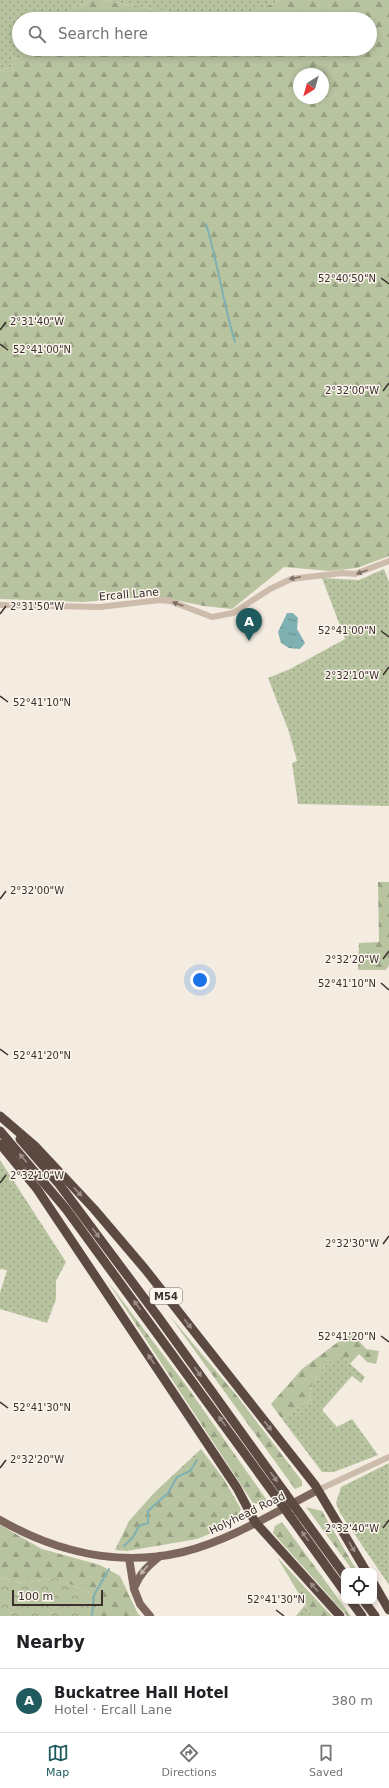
<!DOCTYPE html>
<meta charset="utf-8">
<style>
:root{--surface:#fff;--page:#f6f6f6;--text:#202124;--muted:#757577;--line:#e0e0e0;--accent:#1f5a5e}
body{margin:0;font-family:"DejaVu Sans",sans-serif;background:var(--page);color:var(--text)}
.controls{position:absolute;right:12px;bottom:12px;display:grid;overflow:hidden;border-radius:8px;box-shadow:0 2px 6px #0003}
.controls button{width:36px;height:36px;display:grid;place-items:center;padding:0;border:0;border-bottom:1px solid var(--line);background:var(--surface);color:var(--text);font:20px sans-serif}
.compass{position:absolute;left:293px;top:68px;width:36px;height:36px;border-radius:50%;background:var(--surface);box-shadow:0 2px 6px #0003;rotate:217deg}
.scale{position:absolute;left:12px;bottom:10px;width:91px;box-sizing:border-box;padding-left:4px;border:2px solid #3b302b;border-top:0;font-size:11px;line-height:14px;white-space:nowrap;color:#3b302b;-webkit-text-stroke:3px #fbf5ee;paint-order:stroke}
.you{position:absolute;left:200px;top:980px;width:14px;height:14px;margin:-10px;border:3px solid #fff;border-radius:50%;background:#1a73e8;box-shadow:0 0 0 6px #1a73e833}
.badge{display:grid;place-items:center;width:26px;height:26px;border-radius:50%;background:var(--accent);color:#fff;font-size:13px;font-weight:700}
.pin{position:absolute;translate:-50% -33px;filter:drop-shadow(0 1px 2px #0008)}
.pin::after{content:'';position:absolute;top:21px;width:14px;height:12px;background:inherit;clip-path:polygon(0 0,100% 0,50% 100%)}
.list{margin:0;padding:0;list-style:none}
h2{display:flex;justify-content:space-between;align-items:center;height:52px;margin:0;padding:0 16px;font-size:17px}
h2 small{font-size:13px;font-weight:400;color:var(--muted)}
.list li{display:grid;grid-template-columns:26px 1fr auto;gap:12px;align-items:center;box-sizing:border-box;height:64px;padding:0 16px;border-top:1px solid var(--line)}
.list b{display:block;font-size:15px;white-space:nowrap}
.list p{margin:0;font-size:13px;white-space:nowrap;color:var(--muted)}
.list em{font-size:13px;font-style:normal;color:var(--muted)}
.icon{flex:none;width:22px;height:22px;fill:none;stroke:currentColor;stroke-width:2;stroke-linecap:round;stroke-linejoin:round}
.map{position:relative;flex:none;width:389px;height:1616px;overflow:hidden}
.search{position:absolute;background:var(--surface);box-shadow:0 2px 6px #0003;left:12px;right:12px;top:12px;height:44px;display:flex;align-items:center;gap:10px;box-sizing:border-box;padding:0 14px;border-radius:22px;color:var(--muted);font-size:15px}
.sheet{height:116px;background:var(--surface)}
nav{display:flex;justify-content:space-around;align-items:center;box-sizing:border-box;height:56px;border-top:1px solid var(--line);background:var(--surface);font-size:11px;color:var(--muted)}
nav a{display:grid;justify-items:center;gap:2px}
nav .on{color:var(--accent)}
.map>svg:first-child{display:block}
</style>
<div class="map">
<svg width="389" height="1616" viewBox="0 0 389 1616">
<defs>
<pattern id="grass-dots" width="8" height="8" patternUnits="userSpaceOnUse"><rect width="8" height="8" fill="#b8c4a0"/><path d="M2 2h.1M6 6h.1" fill="none" stroke="#97a083" stroke-width="1.8" stroke-linecap="round"/></pattern>
<pattern id="forest-firs" width="22" height="20" patternUnits="userSpaceOnUse"><rect width="22" height="20" fill="#b8c4a0"/><path d="M5 1l3.5 6h-7zM16 11l3.5 6h-7z" fill="#97a083"/></pattern>
<pattern id="park-crowns" width="20" height="18" patternUnits="userSpaceOnUse"><rect width="20" height="18" fill="#b8c4a0"/><path d="M2 6a3 3 0 1 1 6 0M12 15a3 3 0 1 1 6 0" fill="none" stroke="#97a083"/></pattern>
<pattern id="water-ripples" width="26" height="14" patternUnits="userSpaceOnUse"><rect width="26" height="14" fill="#7fb0b2"/><path d="M2 4q2-2 4 0t4 0M15 11q2-2 4 0t4 0" fill="none" stroke="#699091"/></pattern>
</defs>
<rect width="100%" height="100%" fill="#f4ebe1"/>
<g fill="url(#grass-dots)">
<path d="M0 0H91L57 19H19V49H21L11 67 0 71Z"/>
<path d="M101 0H281L236 19H211Z"/>
<path d="M384 569 389 582V806L298 804 292 763 297 761 289 732 268 678 290 669 345 639 322 578 359 580Z"/>
<path d="M0 1160 66 1262 56 1281V1299L47 1323 0 1309V1293L7 1270 0 1269Z"/>
<path d="M339 1354 365 1377 361 1383 352 1376 322 1410 337 1427 352 1419 378 1455 334 1472H322L282 1419 310 1400 312 1383 324 1367Z"/>
<path d="M389 1463V1585L340 1513 336 1503 341 1487Z"/>
<path d="M305 1605 312 1616H296Z"/>
</g>
<g fill="url(#forest-firs)" fill-rule="evenodd">
<path d="M91 0H101L211 19H57Z"/>
<path d="M281 0H389V556L357 568 329 571 284 567 232 609 204 606 156 596 83 602 0 599V71L11 67 21 49H370V19H236ZM299 74H323V98H299Z"/>
<path d="M378 882H389V965L386 970H358L359 943 379 942Z"/>
<path d="M106 1279 188 1388 271 1506 253 1503Z"/>
<path d="M169 1315 237 1396 302 1481V1486L295 1489Z"/>
<path d="M353 1334 366 1349 379 1351 376 1364 367 1362 359 1354 350 1364 339 1354 324 1367 312 1383 310 1400 282 1419 271 1404 302 1369 342 1339Z"/>
<path d="M201 1449 223 1478 241 1509 234 1524 197 1539 127 1551 115 1550 129 1521 154 1493Z"/>
<path d="M306 1507 322 1511 357 1571H353Z"/>
<path d="M282 1522 351 1616H347L273 1533 275 1526Z"/>
<path d="M0 1525 42 1549 100 1565 120 1576 138 1614 141 1616H92L94 1595 56 1578 22 1583 0 1577Z"/>
<path d="M277 1557 324 1608 332 1616H312Z"/>
</g>
<path fill="url(#park-crowns)" d="M0 1577 22 1583 56 1578 94 1595 92 1616H0Z"/>
<path fill="url(#water-ripples)" d="M287 613H293L298 618 297 629 305 643 300 649 289 648 281 643 278 632Z"/>
<g fill="none" stroke-linecap="round" stroke-linejoin="round">
<g stroke="#7fb0b2" stroke-width="2">
<path d="M206 224C218 263 223 303 235 342"/>
<path d="M124 1546 133 1537 139 1526 148 1523V1511L168 1493 177 1477 190 1471 197 1460"/>
<path d="M92 1616 94 1595 109 1569"/>
</g>
<g stroke="#cdbbac" stroke-width="6">
<path d="M0 605 100 607 160 600 170 601 212 617 233 613 270 589 291 579 342 573 355 574 389 561"/>
<path d="M318 1490 389 1457"/>
</g>
<g stroke="#7d675c" stroke-width="8">
<path d="M0 1520C56 1552 119 1567 183 1552 231 1540 275 1512 318 1490"/>
<path d="M129 1558 134 1589 140 1604 150 1616"/>
<path d="M134 1588C140 1573 148 1566 160 1556"/>
</g>
<g stroke="#5c4a42" stroke-width="9">
<path d="M0 1116 36 1147 94 1209 145 1269 315 1485 366 1571"/>
<path d="M0 1131 66 1209 277 1498"/>
<path d="M20 1139 59 1184 159 1318 285 1493"/>
<path d="M0 1144 37 1189 237 1488 255 1522 340 1616"/>
<path d="M298 1511 344 1574"/>
<path d="M290 1516 344 1591"/>
<path d="M374 1584 389 1610"/>
<path d="M351 1601 362 1616"/>
<path d="M364 1601 375 1616"/>
</g>
<g stroke="#5c4a42" stroke-width="9">
<path d="M285 1493 298 1511"/>
<path d="M277 1498 290 1516"/>
</g>
</g>
<defs><path id="oneway-solid" d="M-6-.8H1V-3.2L6.5 0L1 3.2V.8H-6Z"/></defs>
<g fill="#7d6f65">
<use href="#oneway-solid" transform="translate(362 572) rotate(160)"/>
<use href="#oneway-solid" transform="translate(295 578) rotate(168)"/>
<use href="#oneway-solid" transform="translate(178 604) rotate(-160)"/>
</g>
<g fill="#9c8e87">
<use href="#oneway-solid" transform="translate(23 1158) rotate(-131)"/>
<use href="#oneway-solid" transform="translate(78 1192) rotate(47)"/>
<use href="#oneway-solid" transform="translate(96 1233) rotate(53)"/>
<use href="#oneway-solid" transform="translate(137 1305) rotate(-126)"/>
<use href="#oneway-solid" transform="translate(188 1324) rotate(52)"/>
<use href="#oneway-solid" transform="translate(151 1359) rotate(-124)"/>
<use href="#oneway-solid" transform="translate(198 1372) rotate(54)"/>
<use href="#oneway-solid" transform="translate(222 1421) rotate(-126)"/>
<use href="#oneway-solid" transform="translate(268 1426) rotate(52)"/>
<use href="#oneway-solid" transform="translate(274 1477) rotate(54)"/>
<use href="#oneway-solid" transform="translate(305 1536) rotate(-126)"/>
<use href="#oneway-solid" transform="translate(352 1547) rotate(59)"/>
<use href="#oneway-solid" transform="translate(314 1587) rotate(-132)"/>
</g>
<use fill="#c2b5ac" href="#oneway-solid" transform="translate(144 1570) rotate(130)"/>
<path fill="none" stroke="#3b302b" stroke-width="1.5" d="M381 278 389 284M0 330 6 322M0 344 8 350M383 391 389 383M0 614 6 606M381 631 389 637M383 675 389 667M0 696 8 702M0 899 6 891M383 959 389 951M381 983 389 990M0 1049 8 1055M0 1183 6 1175M383 1244 389 1236M381 1336 389 1342M0 1402 8 1408M0 1468 6 1460M383 1528 389 1520M276 1610 284 1616"/>
<g text-anchor="middle" stroke-width="3" stroke-linejoin="round" paint-order="stroke">
<rect fill="#fbf5ee" stroke="#756b66" stroke-width="1" x="150" y="1288" width="32" height="16" rx="3"/>
<g font-size="10" font-weight="bold" fill="#3b302b">
<text x="166" y="1300">M54</text>
</g>
<g font-size="11" fill="#3b302b" stroke="#fbf5ee">
<text transform="translate(129 594) rotate(-5)" y="4">Ercall Lane</text>
<text transform="translate(247 1513) rotate(-26)" y="4">Holyhead Road</text>
</g>
</g>
<g font-size="10" text-anchor="middle" fill="#3b302b" stroke="#fbf5ee" stroke-width="3" stroke-linejoin="round" paint-order="stroke">
<text x="347" y="282">52°40'50"N</text>
<text x="37" y="325">2°31'40"W</text>
<text x="42" y="353">52°41'00"N</text>
<text x="352" y="394">2°32'00"W</text>
<text x="37" y="610">2°31'50"W</text>
<text x="347" y="634">52°41'00"N</text>
<text x="352" y="679">2°32'10"W</text>
<text x="42" y="706">52°41'10"N</text>
<text x="37" y="894">2°32'00"W</text>
<text x="352" y="963">2°32'20"W</text>
<text x="347" y="987">52°41'10"N</text>
<text x="42" y="1059">52°41'20"N</text>
<text x="37" y="1179">2°32'10"W</text>
<text x="352" y="1247">2°32'30"W</text>
<text x="347" y="1340">52°41'20"N</text>
<text x="42" y="1411">52°41'30"N</text>
<text x="37" y="1463">2°32'20"W</text>
<text x="352" y="1532">2°32'40"W</text>
<text x="276" y="1603">52°41'30"N</text>
</g>
</svg>
<div class="controls">
<button><svg class="icon" aria-label="locate" viewBox="0 0 24 24"><circle cx="12" cy="12" r="6"/><path d="M12 2v4M12 18v4M2 12h4M18 12h4"/></svg></button>
</div>
<svg class="compass" viewBox="-18 -18 36 36"><path d="M0-13l5 13h-10z" fill="#e53935"/><path d="M0 13l5-13h-10z" fill="#757577"/></svg>
<div class="scale">100 m</div>
<div class="you"></div>
<div class="pin badge" style="left:249px;top:641px">A</div>
<div class="search"><svg class="icon" aria-label="search" viewBox="0 0 24 24"><circle cx="10" cy="10" r="6"/><path d="M15 15l6 6"/></svg>Search here</div>
</div>
<section class="sheet">
<h2>Nearby<small></small></h2>
<ul class="list">
<li><span class="badge">A</span><div><b>Buckatree Hall Hotel</b><p>Hotel · Ercall Lane</p></div><em>380 m</em></li>
</ul>
</section>
<nav>
<a class="on"><svg class="icon" aria-label="map" viewBox="0 0 24 24"><path d="M3 6l6-2 6 2 6-2v14l-6 2-6-2-6 2zM9 4v14M15 6v14"/></svg>Map</a>
<a><svg class="icon" aria-label="directions" viewBox="0 0 24 24"><path d="M12 3l9 9-9 9-9-9zM9 14v-3h6M13 9l2 2-2 2"/></svg>Directions</a>
<a><svg class="icon" aria-label="saved" viewBox="0 0 24 24"><path d="M7 4h10v16l-5-4-5 4z"/></svg>Saved</a>
</nav>
